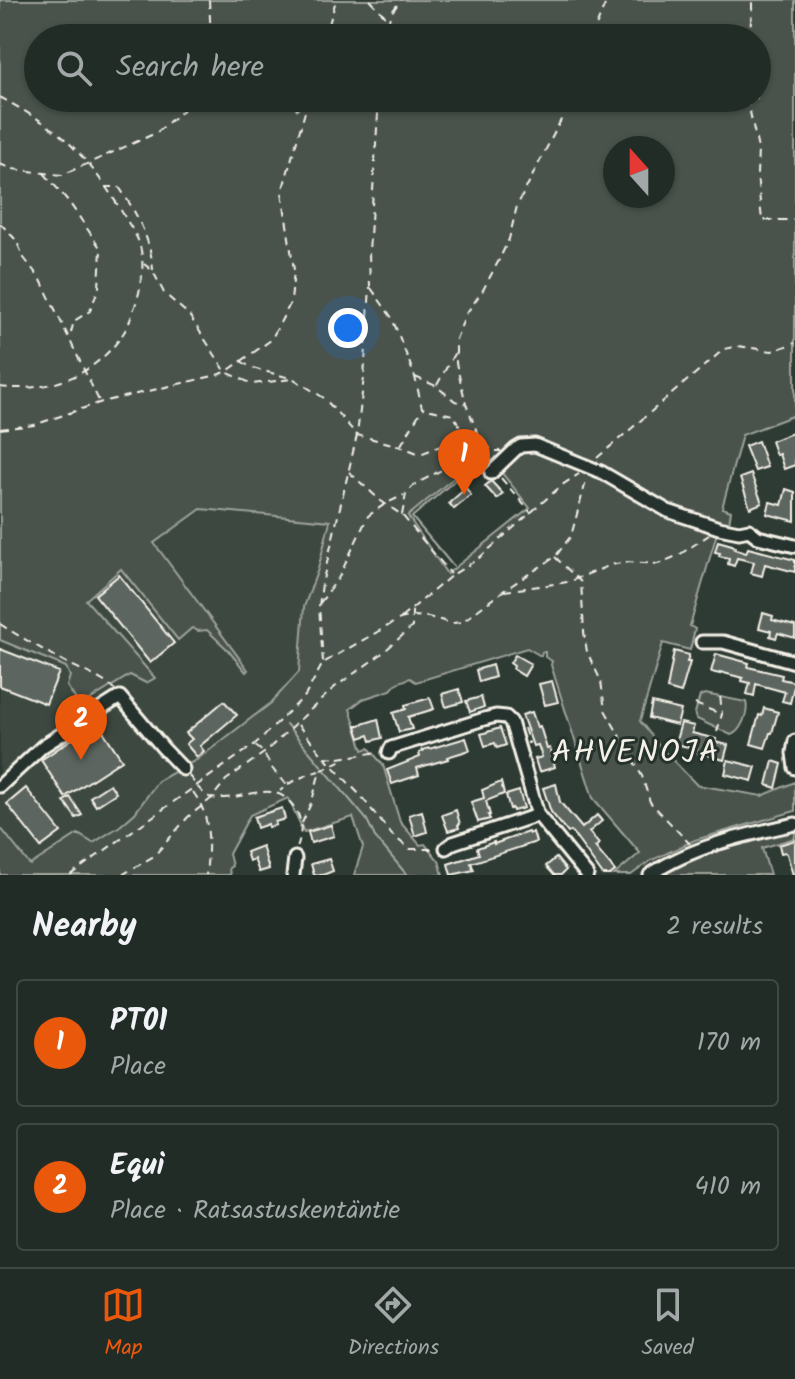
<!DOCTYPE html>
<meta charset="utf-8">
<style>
:root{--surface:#222c27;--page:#2a342f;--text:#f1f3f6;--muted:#a2a7a7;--line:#3f4844;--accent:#ea580c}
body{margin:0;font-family:Kalam,sans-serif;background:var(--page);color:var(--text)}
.compass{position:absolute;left:603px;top:136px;width:72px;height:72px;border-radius:50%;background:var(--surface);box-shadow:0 2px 6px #0004;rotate:339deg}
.you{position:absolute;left:348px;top:328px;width:28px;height:28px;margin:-20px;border:6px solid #fff;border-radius:50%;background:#1a73e8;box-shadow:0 0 0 12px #1a73e833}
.badge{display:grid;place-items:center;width:52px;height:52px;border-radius:50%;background:var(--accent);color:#fff;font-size:26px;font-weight:700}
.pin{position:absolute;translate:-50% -66px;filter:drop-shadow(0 2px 4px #0008)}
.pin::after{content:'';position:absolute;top:42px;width:28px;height:24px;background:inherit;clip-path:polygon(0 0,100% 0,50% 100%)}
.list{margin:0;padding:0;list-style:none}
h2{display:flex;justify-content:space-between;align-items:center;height:104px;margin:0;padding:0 32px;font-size:34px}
h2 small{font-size:26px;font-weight:400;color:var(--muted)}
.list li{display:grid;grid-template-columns:52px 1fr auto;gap:24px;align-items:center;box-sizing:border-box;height:128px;margin:0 16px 16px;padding:0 16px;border:2px solid var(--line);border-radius:8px}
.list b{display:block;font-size:30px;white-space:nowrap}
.list p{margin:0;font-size:26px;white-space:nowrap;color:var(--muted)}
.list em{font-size:26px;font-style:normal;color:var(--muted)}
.icon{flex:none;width:44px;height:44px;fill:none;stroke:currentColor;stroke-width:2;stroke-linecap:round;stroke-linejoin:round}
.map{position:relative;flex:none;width:795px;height:875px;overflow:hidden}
.search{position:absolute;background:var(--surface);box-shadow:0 2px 6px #0004;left:24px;right:24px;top:24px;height:88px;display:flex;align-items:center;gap:20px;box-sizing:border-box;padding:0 28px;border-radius:44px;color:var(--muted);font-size:30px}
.sheet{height:392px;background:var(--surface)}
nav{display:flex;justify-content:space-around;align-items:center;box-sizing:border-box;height:112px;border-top:2px solid var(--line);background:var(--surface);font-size:22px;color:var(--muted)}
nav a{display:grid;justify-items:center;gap:4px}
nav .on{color:var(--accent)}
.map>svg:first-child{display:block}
</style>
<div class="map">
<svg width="795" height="875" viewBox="0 0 795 875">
<rect width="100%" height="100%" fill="#2e3b34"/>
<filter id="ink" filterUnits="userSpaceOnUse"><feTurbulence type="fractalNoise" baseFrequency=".0125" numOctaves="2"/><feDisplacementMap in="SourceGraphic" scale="16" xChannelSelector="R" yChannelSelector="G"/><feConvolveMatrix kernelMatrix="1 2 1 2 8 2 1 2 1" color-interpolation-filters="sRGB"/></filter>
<g filter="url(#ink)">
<path fill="#3c4841" d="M201 509 330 521 318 569 304 607 299 673 271 703 197 759 158 781 135 813 120 826 93 843 78 834 30 865 0 827V640L67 667 70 676 130 675 154 678 86 600 121 569 178 639 192 628 198 631 207 630 227 648 246 671 247 669 153 543Z"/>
<g fill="#48524c" stroke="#9ea29a" stroke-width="2" fill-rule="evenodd">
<path d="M0 0H795V415L742 435 722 508 731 511 729 523 717 533 690 626 695 629 690 650 663 643 640 721 661 748 697 785 762 796 795 782V811L695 840 652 860 631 875H614L640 853 593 798 551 665 552 661 545 657V652H542L541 656 527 648 416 682 410 678 397 683 391 690 363 699 350 709 363 750 369 748 383 765 400 822 420 845 425 844 439 861 443 875H354L363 847 353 817 304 832 288 798 250 815 229 854 232 866 229 868 230 875H0V827L30 865 78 834 93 843 120 826 135 813 158 781 198 759 271 703 299 672 304 607 318 569 330 521 201 509 154 543 248 670 246 672 227 649 207 630 198 631 192 628 178 640 121 569 86 600 155 678 146 683 130 675 80 706 67 686 70 676 66 667 0 640ZM38 38H757V98H38ZM615 148H663V196H615ZM485 452 530 508 447 574 408 516Z"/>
<path d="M705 694 746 702C749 712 741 732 731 735L697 719 695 713 700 696Z"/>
<path d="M795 829V838L762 848 770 875H661L701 856Z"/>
</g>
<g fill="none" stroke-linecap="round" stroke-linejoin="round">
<g stroke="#a4a8a0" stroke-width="2">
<path d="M453 566 412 517 481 458"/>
<path d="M286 724 367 820 375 837 407 875"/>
</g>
</g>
<g fill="#5c655e" stroke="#f4f1e8" stroke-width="2">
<path d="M795 432V465L784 469 779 454 776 455 771 441Z"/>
<path d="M758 441 767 467 755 471 745 446Z"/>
<path d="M751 474 762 503 750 508 740 478Z"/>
<path d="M491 481 503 494 497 499 485 486Z"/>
<path d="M466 488 471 495 454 509 449 503Z"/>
<path d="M786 489 795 492V521L767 514 770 502 782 505Z"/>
<path d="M718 541 732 545 735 547 734 549 746 553 748 548 795 560V572L765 564 762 576 751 573 754 562 737 558 734 566 728 564 729 558 719 556 720 553 715 552Z"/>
<path d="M119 575 174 643 150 663 95 595Z"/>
<path d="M763 613 773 616 772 620 795 626V638L778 633 776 638 770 636 771 631 759 628Z"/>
<path d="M0 649 59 672 46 704 0 686Z"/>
<path d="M674 651 689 655 687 662H690L681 693 667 689Z"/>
<path d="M716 654 749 663 748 667 782 675 781 679 795 682 790 703 782 701 785 692 756 684 754 696 747 694 750 683 742 681 743 678 720 672V674L711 672Z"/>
<path d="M515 655 531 664 524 676 513 669 514 666 510 663Z"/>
<path d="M492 665 495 677 479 682 476 670Z"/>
<path d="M552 681 558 702 545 705 539 684Z"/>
<path d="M459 689 463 702 446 707 442 694Z"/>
<path d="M481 697 484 707 470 712 466 701Z"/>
<path d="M430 698 434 709 408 717 412 729 399 732 393 713 406 709 405 705Z"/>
<path d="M224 701 237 715 200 746 204 751 197 757 186 744 192 739 186 733Z"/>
<path d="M652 703 681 710 677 725 649 718Z"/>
<path d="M764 708 778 712 772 733H770L765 748 751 744 759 715 762 716Z"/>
<path d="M532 712 537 727 540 726 547 749 550 748 555 767 539 772 535 759 542 757 538 745 533 746 522 715Z"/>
<path d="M378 719 382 738 371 741 369 735 360 738 356 726Z"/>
<path d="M97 722 122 760 65 797 41 760Z"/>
<path d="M681 723 694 726 692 733 716 739 715 742 728 745 724 760 696 752 697 749 675 744Z"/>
<path d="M500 728 506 745 497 748 495 743 485 746 481 734Z"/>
<path d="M466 738 470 750 447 757 448 759 417 768 419 775 392 784 387 770 420 757 419 753 423 751 422 750 429 748V749Z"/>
<path d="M728 760 756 767 752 781 725 774Z"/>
<path d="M773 761 782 764 776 788 767 785Z"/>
<path d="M501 782 504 794 486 801 490 815H488L490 819 478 822 471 802 484 798 482 790Z"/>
<path d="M110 784 116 793 96 806 90 797Z"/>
<path d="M556 784 560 802 582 828 597 815 602 821 589 832 599 844 595 847 615 871 610 875H603L571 831 568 833 551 812 543 788Z"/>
<path d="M26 788 61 832 41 847 7 804Z"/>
<path d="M519 791 524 808 513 811 512 808 510 809 506 795Z"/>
<path d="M70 797 82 815 76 818 64 801Z"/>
<path d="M282 808 285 819 275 822 276 825 268 827V824L257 828 254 817Z"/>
<path d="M456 810 460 824 458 825 459 828 448 831 442 815Z"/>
<path d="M422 811 427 832 415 836 409 815Z"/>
<path d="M331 825 334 836 311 843 308 832Z"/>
<path d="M528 832 529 834 533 832 536 842 471 863 474 870 451 875 448 864 479 854 477 848 494 842V844Z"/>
<path d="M795 840V875H793L787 854 785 852 781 853 779 845Z"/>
<path d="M262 846 269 869 259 872 254 859 249 861 246 852Z"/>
<path d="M556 858 566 870 561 875H554L546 866Z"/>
<path d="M329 859 333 871 323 875H314L311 864Z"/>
</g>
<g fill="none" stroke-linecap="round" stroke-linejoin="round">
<defs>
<g id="minor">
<path d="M491 473 516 449 521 446 535 445 601 472 668 511 719 528 739 532 749 530 758 537 795 546"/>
<path d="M702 642H723L795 662"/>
<path d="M795 741 793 753 795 768"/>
<path d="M389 753 391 748 484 719 496 716 506 717 511 722 538 815 587 875"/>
<path d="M0 786 43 746 120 697 163 748 183 769"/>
<path d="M446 848 453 843 538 815"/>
<path d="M293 875 295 858"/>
<path d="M650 875C692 846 745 835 795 824"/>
</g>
</defs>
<use href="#minor" stroke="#f4f1e8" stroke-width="17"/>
<g stroke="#f4f1e8" stroke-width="2" stroke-dasharray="8 6" stroke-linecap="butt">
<path d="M209 0 211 38"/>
<path d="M370 0 388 19"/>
<path d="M325 38 336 0"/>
<path d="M384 38 391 13 401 0"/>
<path d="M591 38 607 0"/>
<path d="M748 38 752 16V0"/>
<path d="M0 97C22 110 48 123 67 141 90 163 110 191 126 219 130 226 135 233 138 240 146 261 142 286 135 306 132 314 130 322 126 329 99 374 51 393 0 387"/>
<path d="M280 98 303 113"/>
<path d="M747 98 758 149 757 175 762 220H795"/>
<path d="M0 164 12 169 62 175 156 133 190 104 193 98"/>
<path d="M44 173 69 202 101 249 99 287 90 311 74 321 70 336"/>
<path d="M105 187H119C136 212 151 239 153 270"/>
<path d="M0 223 16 240 24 258 41 280 100 403"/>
<path d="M144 264 153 271 164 293 189 315 226 372 253 384 292 379"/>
<path d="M371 288 392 318 415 377 422 408 453 415 465 434 475 430"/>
<path d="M241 361 252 368 294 379 324 398 357 435 400 446 420 454 451 442 465 434 478 443"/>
<path d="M415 377 436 386 455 401 465 404"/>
<path d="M437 385 455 352"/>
<path d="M0 429 34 425 102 402 217 375 226 372 271 340 291 302 294 270 282 192 309 98"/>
<path d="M452 443 461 458"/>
<path d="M401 445 422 409"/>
<path d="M597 458 724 349 738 346 772 351 795 343"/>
<path d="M489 460 479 444 476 429 466 404 456 363V339L466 314 483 290 498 262 509 239 517 206 567 108 569 98"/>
<path d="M349 472 381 501 402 515 451 574"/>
<path d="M501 478 531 513"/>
<path d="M402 515 406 494 414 485 482 448 488 447 495 451H501"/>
<path d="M555 557 581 582 584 632 587 652 601 681 605 710 642 776 650 802 690 844"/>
<path d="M504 591 568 582 611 565 627 562 658 564 679 555 709 535"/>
<path d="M320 603 339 577 368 516 385 504 404 495"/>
<path d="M401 618 452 575 478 559 562 485 579 474"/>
<path d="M0 624C23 639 47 652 71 665 87 673 102 678 115 690"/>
<path d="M323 662 319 606 322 584 357 435 364 377 370 287 369 252 379 98"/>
<path d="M695 704 721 714"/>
<path d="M298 725 324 757 339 758 379 752"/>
<path d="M524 728 529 743H527"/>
<path d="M717 732 722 714 720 695"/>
<path d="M255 746C264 751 267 759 272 768 276 774 282 779 287 785L280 791"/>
<path d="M324 757 360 795 392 835 410 849H435"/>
<path d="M189 776C195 783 202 795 212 798 213 799 222 798 224 798 251 797 275 780 294 807 304 821 301 834 297 849"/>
<path d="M288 784 309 774 319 771"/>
<path d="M193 792C212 817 209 845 206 875"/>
<path d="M302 823 312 801 320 771 344 759"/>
<path d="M70 875 254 745 305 696 323 663 400 619 413 616 428 617 452 623 462 622 503 591 555 557 571 536 587 478"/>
<path d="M122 875 154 856 188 817 212 798 226 780 264 753 335 687 380 655 412 627V609"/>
</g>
<use href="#minor" stroke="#26332d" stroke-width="11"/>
</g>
</g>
<g text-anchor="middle" stroke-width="6" stroke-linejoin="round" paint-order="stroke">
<g font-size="32" letter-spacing="2" fill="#f4f1e8" stroke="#26332d">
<text x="636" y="762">AHVENOJA</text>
</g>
</g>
</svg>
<svg class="compass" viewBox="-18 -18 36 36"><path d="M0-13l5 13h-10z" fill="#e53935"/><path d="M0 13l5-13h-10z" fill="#a2a7a7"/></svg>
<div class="you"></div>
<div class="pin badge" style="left:464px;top:495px">1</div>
<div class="pin badge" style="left:81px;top:760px">2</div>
<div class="search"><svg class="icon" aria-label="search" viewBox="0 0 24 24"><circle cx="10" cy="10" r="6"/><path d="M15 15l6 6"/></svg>Search here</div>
</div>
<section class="sheet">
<h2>Nearby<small>2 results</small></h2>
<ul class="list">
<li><span class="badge">1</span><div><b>PT01</b><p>Place</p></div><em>170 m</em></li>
<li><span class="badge">2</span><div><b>Equi</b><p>Place · Ratsastuskentäntie</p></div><em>410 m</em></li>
</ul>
</section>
<nav>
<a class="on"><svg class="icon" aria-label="map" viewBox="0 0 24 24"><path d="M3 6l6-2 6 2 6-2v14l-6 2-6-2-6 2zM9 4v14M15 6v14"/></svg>Map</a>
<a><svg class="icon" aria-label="directions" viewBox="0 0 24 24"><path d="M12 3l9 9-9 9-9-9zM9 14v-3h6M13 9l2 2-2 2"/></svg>Directions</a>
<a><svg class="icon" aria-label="saved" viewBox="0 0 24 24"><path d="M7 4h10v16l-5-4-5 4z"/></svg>Saved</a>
</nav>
